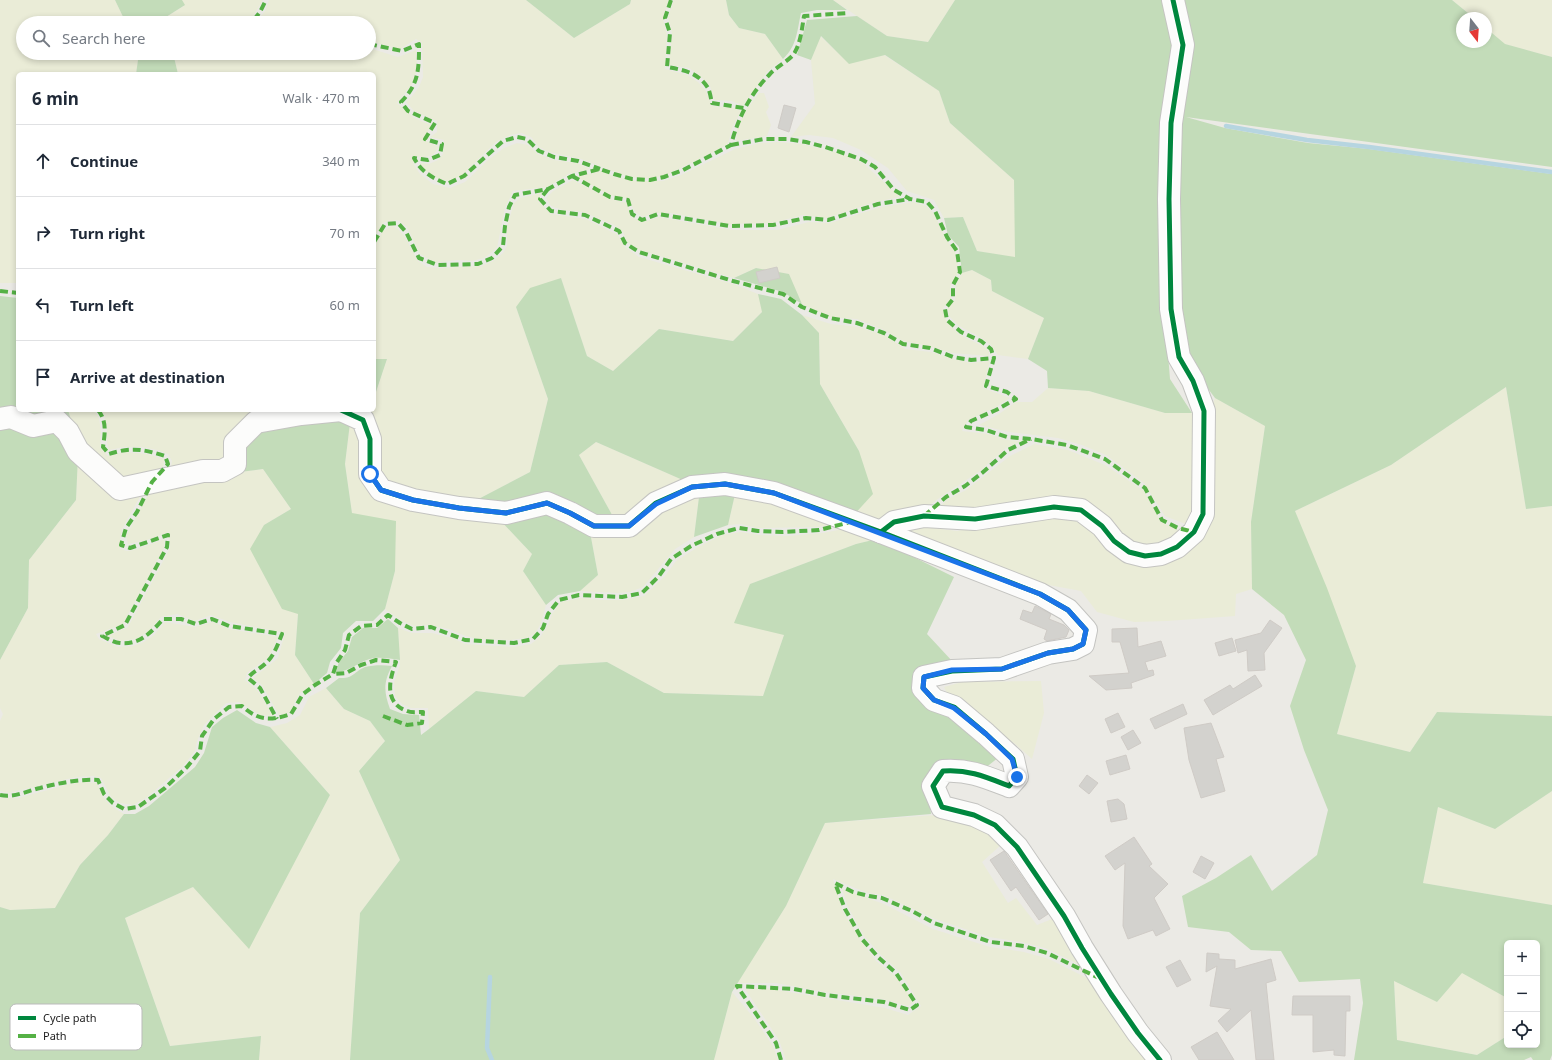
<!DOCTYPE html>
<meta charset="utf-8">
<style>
:root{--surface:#fff;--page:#f2f2f3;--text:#1f2937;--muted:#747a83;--line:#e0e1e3}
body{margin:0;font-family:"Noto Sans",sans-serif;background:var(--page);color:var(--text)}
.controls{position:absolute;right:12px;bottom:12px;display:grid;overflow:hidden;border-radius:6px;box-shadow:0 2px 6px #0003}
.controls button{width:36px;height:36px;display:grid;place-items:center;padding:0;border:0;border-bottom:1px solid var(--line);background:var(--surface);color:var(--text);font:20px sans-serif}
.compass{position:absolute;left:1456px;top:12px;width:36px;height:36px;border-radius:50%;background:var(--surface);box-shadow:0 2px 6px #0003;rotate:163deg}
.stop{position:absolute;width:12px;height:12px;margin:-9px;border:3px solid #1a73e8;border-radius:50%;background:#fff}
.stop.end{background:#1a73e8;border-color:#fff;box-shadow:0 1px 4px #0008}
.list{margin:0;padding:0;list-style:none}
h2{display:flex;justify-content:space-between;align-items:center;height:52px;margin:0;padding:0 16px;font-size:17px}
h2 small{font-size:13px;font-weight:400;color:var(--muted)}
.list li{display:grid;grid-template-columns:26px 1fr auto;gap:12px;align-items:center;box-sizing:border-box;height:72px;padding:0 16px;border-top:1px solid var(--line)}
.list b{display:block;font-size:15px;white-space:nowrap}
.list em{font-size:13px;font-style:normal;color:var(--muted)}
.icon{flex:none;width:22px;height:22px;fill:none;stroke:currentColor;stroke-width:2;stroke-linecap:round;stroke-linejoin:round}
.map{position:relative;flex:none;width:1552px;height:1060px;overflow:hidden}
.search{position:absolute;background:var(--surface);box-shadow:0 2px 6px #0003;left:16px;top:16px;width:360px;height:44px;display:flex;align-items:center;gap:10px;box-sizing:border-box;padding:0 14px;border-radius:22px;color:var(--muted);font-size:15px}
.panel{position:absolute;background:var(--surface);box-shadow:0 2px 6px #0003;left:16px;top:72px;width:360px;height:340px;border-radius:6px}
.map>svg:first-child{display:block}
</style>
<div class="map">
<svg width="1552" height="1060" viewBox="0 0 1552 1060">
<rect width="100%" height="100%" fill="#ebeae5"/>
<g fill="#eaecd7">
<path d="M0 0H115L126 23H23V53H139L136 74H18V283H0Z"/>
<path d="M182 0H263L249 23H167L166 17 184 6Z"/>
<path d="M269 0H526L574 38 630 4 631 0H669L663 19 667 35 665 69 687 75 698 82 706 91 712 106 735 108 741 111 732 128 728 144 710 154 666 175 653 178H638L623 175 581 159 549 152 539 147 531 137 522 133 510 135 496 142 461 176 448 181 436 178 425 170 420 163 429 164 438 160 443 154 444 146V140L430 137 437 132V121L414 111 406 102 412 96 419 87 423 77 422 43 416 39 400 49 369 41V23H276L258 20 265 11Z"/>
<path d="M674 0H726L729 15 739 28 765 34 783 59 767 72 743 106 732 101 714 100 710 86 699 75 689 68 669 65 672 33 668 17Z"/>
<path d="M833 0H955L928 42 887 36Z"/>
<path d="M1452 0H1552V57L1504 44 1486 28V18H1474Z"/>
<path d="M820 36 849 63 884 55 939 91 950 123 1014 180 1016 258 977 251 963 217 944 218 934 200 907 191 888 168 861 150 833 138 809 135 791 137 815 104 811 60Z"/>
<path d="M369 48 398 57 416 50 417 69 412 84 397 103 414 118 431 125 424 140 439 147 433 155 424 157 412 156 414 165 420 174 433 184 450 188 465 182 488 160 504 148 517 143 528 145 538 154 554 160 577 163 590 169 569 174 547 187 513 191 505 208 497 248 484 258 472 261 458 260 436 263 420 254 407 227 398 220 384 222 374 237V74H178L173 53H369Z"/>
<path d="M759 93H764L769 107 766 112 771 125 767 136 736 141 737 128 746 110Z"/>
<path d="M779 142 802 144 846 155 863 163 900 197 875 202 827 218 803 215 772 223 728 224 671 213H654L643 217 635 212 627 198 609 195 577 177 601 171 615 177 637 181H663L681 175 735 149 760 143Z"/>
<path d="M573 180 610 199 627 203 631 216 636 219 643 222 659 217 732 230H777L809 222 830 223 881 207 913 202 926 206 934 213 946 239 955 252 959 272 950 286 951 299 943 308 947 322 960 335 981 345 989 351V356L952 353 928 346 903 341 884 330 857 319 830 317 802 304 788 274 756 268 734 278 639 250 627 242 623 232 614 225 583 212 563 210 551 206 546 198 553 191Z"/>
<path d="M542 193 538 201 551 214 586 219 618 235 624 246 639 257 733 284 758 294 763 311 733 341 659 329 613 371 587 356 561 278 516 307 548 399 530 472 467 505 377 479 368 417 370 410H374V398L387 359H374V246L383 231 392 226 398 229 405 237 418 261 427 267 440 268 481 266 493 261 503 253 507 246V227L514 203 520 198Z"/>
<path d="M972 270 991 280 992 291 1044 318 1028 359 998 355 991 345 980 337 959 326 949 316 948 308 955 300 956 285 962 273Z"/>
<path d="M802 315 831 324 859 327 886 336 905 349 931 352 954 359 971 363 990 361 983 388 1010 398 994 408 968 420 962 431 988 434 1007 440 1022 441 1006 448 980 471 942 496 922 511 889 518H851L859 451 820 384 819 333Z"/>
<path d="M1506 387 1526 509 1552 506V716L1437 712 1410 752 1337 734 1356 666 1295 511 1391 465Z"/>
<path d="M1048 388 1089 391 1165 413H1192L1200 430 1199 507 1188 525 1165 516 1144 483 1106 455 1082 445 1058 438 1009 432 979 425 999 414 1016 402H1032Z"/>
<path d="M1215 398 1265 426 1251 522 1252 589 1236 594 1235 616 1167 621 1134 622 1097 612 1081 591 1027 581 894 532 909 525 957 531 1039 516 1067 517 1091 528 1120 558 1194 545 1211 408Z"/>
<path d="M68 410H94L99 418 101 432 100 448 108 456 125 452 147 454 164 459V465L151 478 122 485 74 430Z"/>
<path d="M100 410H248L251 420 230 462 171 467 172 461 168 454 157 450 142 447H124L109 450 107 442V429L104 415Z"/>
<path d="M350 423 359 428 370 484 498 518 532 554 523 571 546 605 541 623 535 634 526 638 510 640 477 639 463 635 449 629 430 625 414 626 402 621 385 609 395 571 352 513 345 464Z"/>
<path d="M596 442 685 481 616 522 579 455Z"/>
<path d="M1034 444 1068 450 1105 465 1144 491 1161 522 1184 533 1140 551 1104 519 936 510 948 499 966 490 1010 456Z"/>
<path d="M78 456 145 488 122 529 120 539V549L127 551 134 550 165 539 164 548 123 624 96 634 99 639 118 647 132 646 142 643 154 635 165 622 195 627 213 622 229 629 278 637 269 657 247 673 245 680 258 691 273 716 260 715 239 702 226 703 204 725 197 741 195 751 183 766 146 798 133 805 120 803 111 797 101 778 93 776 76 777 9 793 0 791V721L3 714 0 708V660L28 608 29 560 76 500Z"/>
<path d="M263 469 291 509 264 525 298 614 295 655 314 684 300 693 289 713 279 715 262 685 253 678 278 658 285 633 230 622 211 615 195 621 177 614 161 617 149 631 136 639 120 641 108 636 128 627 170 548 169 532 144 541 128 544 126 536 151 489 215 479 231 480 240 472Z"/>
<path d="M700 489 694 537 675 549 643 587 630 592 617 593 580 591 598 575 590 532Z"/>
<path d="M736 490 844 522 818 527 757 528 741 524 728 525Z"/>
<path d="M848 528 877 539 856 544 750 584 784 635 763 696 664 693 607 662 559 665 524 697 476 691 429 729 428 708H411L402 704 395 696 394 682 400 665 398 628 412 633H432L452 638 465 644 514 647 531 644 541 636 548 625 552 614 561 602 581 598 601 600H623L644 596 665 576 676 561 698 547 722 535 741 532 759 535 787 536 823 533Z"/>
<path d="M1041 681 1044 713 1032 759 1014 743 980 723 951 701 944 687 962 682Z"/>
<path d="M326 688 344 709 370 721 385 741 359 771 400 860 360 913 350 1060H259L261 1036 170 1046 125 918 193 887 249 948 330 795 270 727 287 723 300 715 309 697Z"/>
<path d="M84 782 97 783 103 797 111 806 124 814 108 835 80 865 55 908 10 910 0 907V798H18L70 784Z"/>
<path d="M1552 791V905L1423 883 1438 807 1495 829Z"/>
<path d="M936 815 974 825 1002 844 982 862 1008 903 1016 898 1037 925 1057 917 1082 966 1045 948 1021 942 989 937 935 919 883 895 868 893 833 879 843 912 862 942 876 961 895 976 915 1002 908 1006 882 999 824 992 776 983H737L786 906 825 823Z"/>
<path d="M842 889 884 904 933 929 990 947 1024 952 1049 959 1095 982 1152 1060H786L779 1040 745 989 765 988 885 1008 908 1015 921 1006 900 972 881 955 864 936 848 907Z"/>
<path d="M1462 972 1507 998V1036L1477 1055 1397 1040 1394 981 1437 1002Z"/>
<path d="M732 992 754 1018 773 1046 778 1060H714Z"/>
</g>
<g fill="#c3dcb9" fill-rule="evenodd">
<path d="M115 0H182L185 5 166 17 167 23H126Z"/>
<path d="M526 0H631L630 4 574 38Z"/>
<path d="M726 0H833L847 10H817L801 13C797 31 797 46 783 59L765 34 739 28 729 15Z"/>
<path d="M955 0H1163L1174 45 1167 342 1170 379 1192 413H1165L1089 391 1048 388 1047 371 1028 359 1044 318 992 291 991 280 972 270 962 273 959 247 948 235 944 218 963 217 977 251 1015 257 1014 180 950 123 939 91 885 55 849 64 821 36 811 60 797 55 807 20 857 16 887 36 928 42Z"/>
<path d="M1182 0H1452L1474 18H1462V42H1486V28L1505 44 1552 57V167L1186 117 1225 128 1308 143 1369 149 1552 174V506L1526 509 1506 387 1391 465 1295 511 1327 588 1356 666 1337 734 1410 752 1437 712 1552 716V791L1495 829 1438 807 1423 883 1552 905V1055L1550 1060H1533L1531 1057 1524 1060H1354L1363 1003 1360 979 1299 982 1281 951 1251 950 1229 932 1188 927 1182 896 1216 878 1251 855 1272 891 1317 855 1328 810 1304 750 1290 706 1306 660 1284 615 1252 589 1251 522 1265 426 1215 398 1200 378 1186 354 1178 309ZM1507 943H1537V1015H1538L1537 1016V1045H1507V1036L1477 1055 1397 1040 1394 981 1437 1002 1462 973 1507 998Z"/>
<path d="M139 53H173L178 74H136Z"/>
<path d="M756 268 789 274 802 304 783 292 734 278Z"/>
<path d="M561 278 587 356 613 371 659 329 733 341 762 312 758 294 781 299 802 315 819 333 820 384 859 451 873 494 851 518 685 481 596 442 579 455 616 522 467 505 530 472 548 399 516 307 530 288Z"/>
<path d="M0 296 18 298V410H68L74 430 0 417Z"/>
<path d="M374 359H387L374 398Z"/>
<path d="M333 415 350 423 345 464 352 513 396 521 395 571 385 609 373 621H356L343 633 341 648 330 662 327 673 314 684 295 655 298 614 282 609 250 549 264 525 291 509 263 469 240 472 243 448 251 434Z"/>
<path d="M0 424 56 426 78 456 76 500 29 560 28 608 0 660Z"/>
<path d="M700 489 736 490 728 525 694 537Z"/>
<path d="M549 508 590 532 598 575 580 591 558 595 546 605 523 571 532 554 498 518Z"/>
<path d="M877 539 954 577 927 634 953 662 920 678 954 719 999 757 984 769 928 789 931 814 825 823 786 906 732 992 714 1060H350L360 913 400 860 359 771 385 741 370 721 344 709 326 688 339 678C354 679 353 672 365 667 374 665 383 665 392 666 383 683 384 692 390 709L403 714 419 715 421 735 429 729 476 691 524 697 559 665 607 662 664 693 763 696 784 635 734 623 750 584 856 544Z"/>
<path d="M388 619 398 628 400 660C392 659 382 657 374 658 360 660 350 672 336 672L339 662 348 651 352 637 363 628H377Z"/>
<path d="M237 710 256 723 270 727 330 795 249 949 193 887 125 918 170 1046 261 1036 259 1060H0V907L10 910 55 908 80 865 108 835 124 814H135L149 806 195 767 204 753 212 727 223 718Z"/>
</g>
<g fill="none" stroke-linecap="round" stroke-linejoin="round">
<g stroke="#b6d5e0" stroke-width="4.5">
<path d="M1226 126 1307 140 1369 147 1552 172"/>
<path d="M490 977 487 1048 492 1060"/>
</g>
</g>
<g fill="#d3d2ce" stroke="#cfcbc6">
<path d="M784 105 796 108 789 132 778 128Z"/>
<path d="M777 267 780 278 759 283 756 272Z"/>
<path d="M1035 606 1051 614 1049 619 1064 625 1069 630 1066 637 1047 641 1044 639 1047 630 1020 619 1023 610 1032 613Z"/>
<path d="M1270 620 1282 628 1264 653 1265 670 1248 671 1247 650 1238 653 1235 640 1261 633Z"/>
<path d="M1137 628 1138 647 1161 641 1166 656 1145 662 1148 671 1153 670 1154 675 1131 683 1132 688 1106 690 1089 676 1129 673 1120 642H1112V629Z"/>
<path d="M1232 638 1236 651 1219 656 1215 643Z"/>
<path d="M1255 675 1262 686 1213 715 1204 700 1230 685 1233 689Z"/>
<path d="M1183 704 1187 714 1155 729 1150 719Z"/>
<path d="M1118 713 1125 727 1111 733 1105 719Z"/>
<path d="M1211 723 1224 757 1216 759 1225 791 1201 798 1189 760 1184 728Z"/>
<path d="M1133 730 1141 743 1128 750 1121 737Z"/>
<path d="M1126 755 1130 769 1110 775 1106 761Z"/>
<path d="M1087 775 1098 783 1089 794 1079 786Z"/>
<path d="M1118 799 1124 804 1127 819 1111 822 1107 801Z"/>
<path d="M1134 837 1152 864 1149 866 1168 884 1154 898 1170 929 1156 936 1153 930 1128 939 1123 926 1125 863 1115 870 1105 856Z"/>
<path d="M1004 851 1048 914 1039 920 1016 887 1011 891 990 860Z"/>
<path d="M1201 856 1214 863 1205 879 1193 872Z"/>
<path d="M1207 953 1219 954V959L1235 960V969L1271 959 1276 980 1266 983 1274 1060H1256L1251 1010 1227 1032 1218 1021 1231 1009 1210 1006 1217 966 1206 972Z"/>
<path d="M1180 960 1191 980 1177 987 1166 967Z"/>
<path d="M1293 996H1350V1011H1346L1345 1056 1334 1055V1050L1313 1052V1015H1292Z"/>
<path d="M1217 1032 1234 1060H1199L1191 1047Z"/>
</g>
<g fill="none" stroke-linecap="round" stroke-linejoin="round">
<defs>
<g id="minor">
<path d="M341 410 363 420 370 439V474L381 490 413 500 459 508 506 513 547 503 570 513 594 526H629L656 503 692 487 725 484 774 493 881 532 1040 594 1068 610 1086 630 1083 644 1073 649 1048 653 1002 669 952 671 924 677 923 688 934 700 954 707 986 734 1013 759 1017 777 1009 786C986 777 968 769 943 771L933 786 942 807 974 815 995 825 1017 847 1064 916 1082 948 1111 994 1138 1033 1160 1060"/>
<path d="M0 419 11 417 33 426 57 421 68 432 78 451 120 489 203 471H222L235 464V443L256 422 301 414 341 410"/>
<path d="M881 532 894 522 924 516 975 519 1054 507 1081 510 1102 526 1114 541 1129 552 1145 556 1161 554 1177 547 1194 532 1203 514 1204 411 1193 381 1179 357 1171 309 1169 199 1171 123 1183 45 1173 0"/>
</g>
</defs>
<use href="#minor" stroke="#c4c4c1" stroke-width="24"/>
<use href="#minor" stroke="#fcfcfb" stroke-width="22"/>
<g stroke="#55b145" stroke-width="4" stroke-dasharray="8 4" stroke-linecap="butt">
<path d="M671 0 665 18 670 33 667 67C683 70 698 72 708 88 710 92 711 99 712 103L744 108"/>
<path d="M261 23 252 22 260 12 266 0"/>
<path d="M369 44 402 51 419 44C419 69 419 84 401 102L408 111 435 123 425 139 442 144 440 155 428 160 414 158C422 173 433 178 447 184L464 176 503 141 517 137 527 139 539 151 554 157 578 161 600 169"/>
<path d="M731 145 764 139H787L806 142 825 147 861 159 875 167 894 190 910 199 927 202 935 211 947 237 957 251 960 272 953 285V299L945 309 947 320 961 332 981 341 991 349 994 358"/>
<path d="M572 176 610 197 628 200 632 214 642 220 658 214 729 226 773 225 806 218 828 220 878 204 910 199"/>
<path d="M548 189 540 199 551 211 585 215 619 231 625 243 639 252 733 281 783 294 802 307 830 318 857 323 884 333 903 344 930 348 953 357 971 360 994 358 986 386 1007 392 1016 399 996 410 971 421 966 427 986 430 1007 437 1031 439 1067 445 1105 459 1145 488 1162 520 1178 528 1194 532"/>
<path d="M374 242 385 224 398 223 406 232 419 258 438 265 478 264 492 258 503 246 505 226 509 207 515 195 548 189 572 176 600 169 614 174 632 179 650 180 664 177 683 170 731 145C738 118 750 94 770 74 776 67 792 59 795 52 801 41 802 28 804 16L849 13"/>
<path d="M0 291 18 293"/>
<path d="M98 410C107 421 105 433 103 447L109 454C131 447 143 449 165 456L168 464 152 482 137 512 126 528 121 545 130 548 168 535 167 547 125 625 102 636C107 638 114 643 120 643 139 645 151 633 163 619H181L196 624 212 619 229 626 282 634C278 644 274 656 266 663 260 669 253 671 248 678L260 688 277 719"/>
<path d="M924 516 946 497 965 486 982 473 1008 450 1031 439"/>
<path d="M383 716 407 725 422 723 423 712C418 712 411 713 407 711 384 703 389 680 396 662L376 660 361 665 346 673 333 674 337 662 345 650 349 635 361 626 377 625 388 615 400 623 412 629 431 627 465 640 514 643 533 639 543 628 548 614 559 600 579 595 622 597 642 593 659 576 671 559 691 546 717 534 739 528 758 531 783 532 819 530 851 522"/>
<path d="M0 795C14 798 27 791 40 788 59 783 79 779 98 780L104 794 113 803 124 809 138 807 165 788 187 767 200 751 202 736 214 719 229 707 242 706C259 721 270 721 291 714L303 694 315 685 333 674"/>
<path d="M781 1060 776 1043 737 986 794 989 825 995 884 1002 910 1010 917 1005 896 973 878 957 862 939 845 909 835 883 853 892 869 896 882 898 912 911 934 923 991 942 1024 946 1047 953 1099 978"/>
</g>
<defs>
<g id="cycleway">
<path d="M341 410 363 420 370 439V474L381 490 413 500 459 508 506 513 547 503 570 513 594 526H629L656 503 692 487 725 484 774 493 881 532 1040 594 1068 610 1086 630 1083 644 1073 649 1048 653 1002 669 952 671 924 677 923 688 934 700 954 707 986 734 1013 759 1017 777 1009 786C986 777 968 769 943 771L933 786 942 807 974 815 995 825 1017 847 1064 916 1082 948 1111 994 1138 1033 1160 1060"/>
<path d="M881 532 894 522 924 516 975 519 1054 507 1081 510 1102 526 1114 541 1129 552 1145 556 1161 554 1177 547 1194 532 1203 514 1204 411 1193 381 1179 357 1171 309 1169 199 1171 123 1183 45 1173 0"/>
</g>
</defs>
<use href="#cycleway" stroke="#fff" stroke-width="8"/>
<use href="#cycleway" stroke="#00873e" stroke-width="5"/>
</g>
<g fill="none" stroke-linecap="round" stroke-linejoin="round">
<path stroke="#1a73e8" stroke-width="5" d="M370 474 381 490 413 500 459 508 506 513 547 503 570 513 594 526H629L656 504 692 487 725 484 774 493 1040 594 1068 610 1086 630 1083 644 1073 649 1048 653 1002 669 952 670 924 677 923 688 934 700 954 708 986 734 1012 759 1017 777"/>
</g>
<rect x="10" y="1004" width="132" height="46" rx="6" fill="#fff" stroke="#bbb" stroke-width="1"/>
<rect x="18" y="1016" width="18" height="4" fill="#00873e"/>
<rect x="18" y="1034" width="18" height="4" fill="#55b145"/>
<g font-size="11" fill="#1d1d1d">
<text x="43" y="1022">Cycle path</text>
<text x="43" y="1040">Path</text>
</g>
</svg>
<div class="controls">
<button>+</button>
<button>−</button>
<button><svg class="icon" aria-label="locate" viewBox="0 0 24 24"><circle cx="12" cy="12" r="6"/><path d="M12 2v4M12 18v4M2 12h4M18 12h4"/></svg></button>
</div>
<svg class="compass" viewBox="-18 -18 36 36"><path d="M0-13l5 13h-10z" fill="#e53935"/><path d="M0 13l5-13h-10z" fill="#747a83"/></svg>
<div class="stop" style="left:370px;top:474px"></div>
<div class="stop end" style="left:1017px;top:777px"></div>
<div class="search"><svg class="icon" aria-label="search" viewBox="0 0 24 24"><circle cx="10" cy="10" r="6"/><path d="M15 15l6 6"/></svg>Search here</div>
<section class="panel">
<h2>6 min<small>Walk · 470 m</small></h2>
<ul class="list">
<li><svg class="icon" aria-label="ahead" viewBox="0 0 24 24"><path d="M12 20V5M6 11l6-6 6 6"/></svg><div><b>Continue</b></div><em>340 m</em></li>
<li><svg class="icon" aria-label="right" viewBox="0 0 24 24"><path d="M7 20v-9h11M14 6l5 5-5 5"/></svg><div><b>Turn right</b></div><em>70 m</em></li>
<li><svg class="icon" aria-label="left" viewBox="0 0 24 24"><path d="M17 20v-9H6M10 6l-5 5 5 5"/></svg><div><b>Turn left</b></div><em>60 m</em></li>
<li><svg class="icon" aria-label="arrive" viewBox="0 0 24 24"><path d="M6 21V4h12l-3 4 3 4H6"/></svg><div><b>Arrive at destination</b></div></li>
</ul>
</section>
</div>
